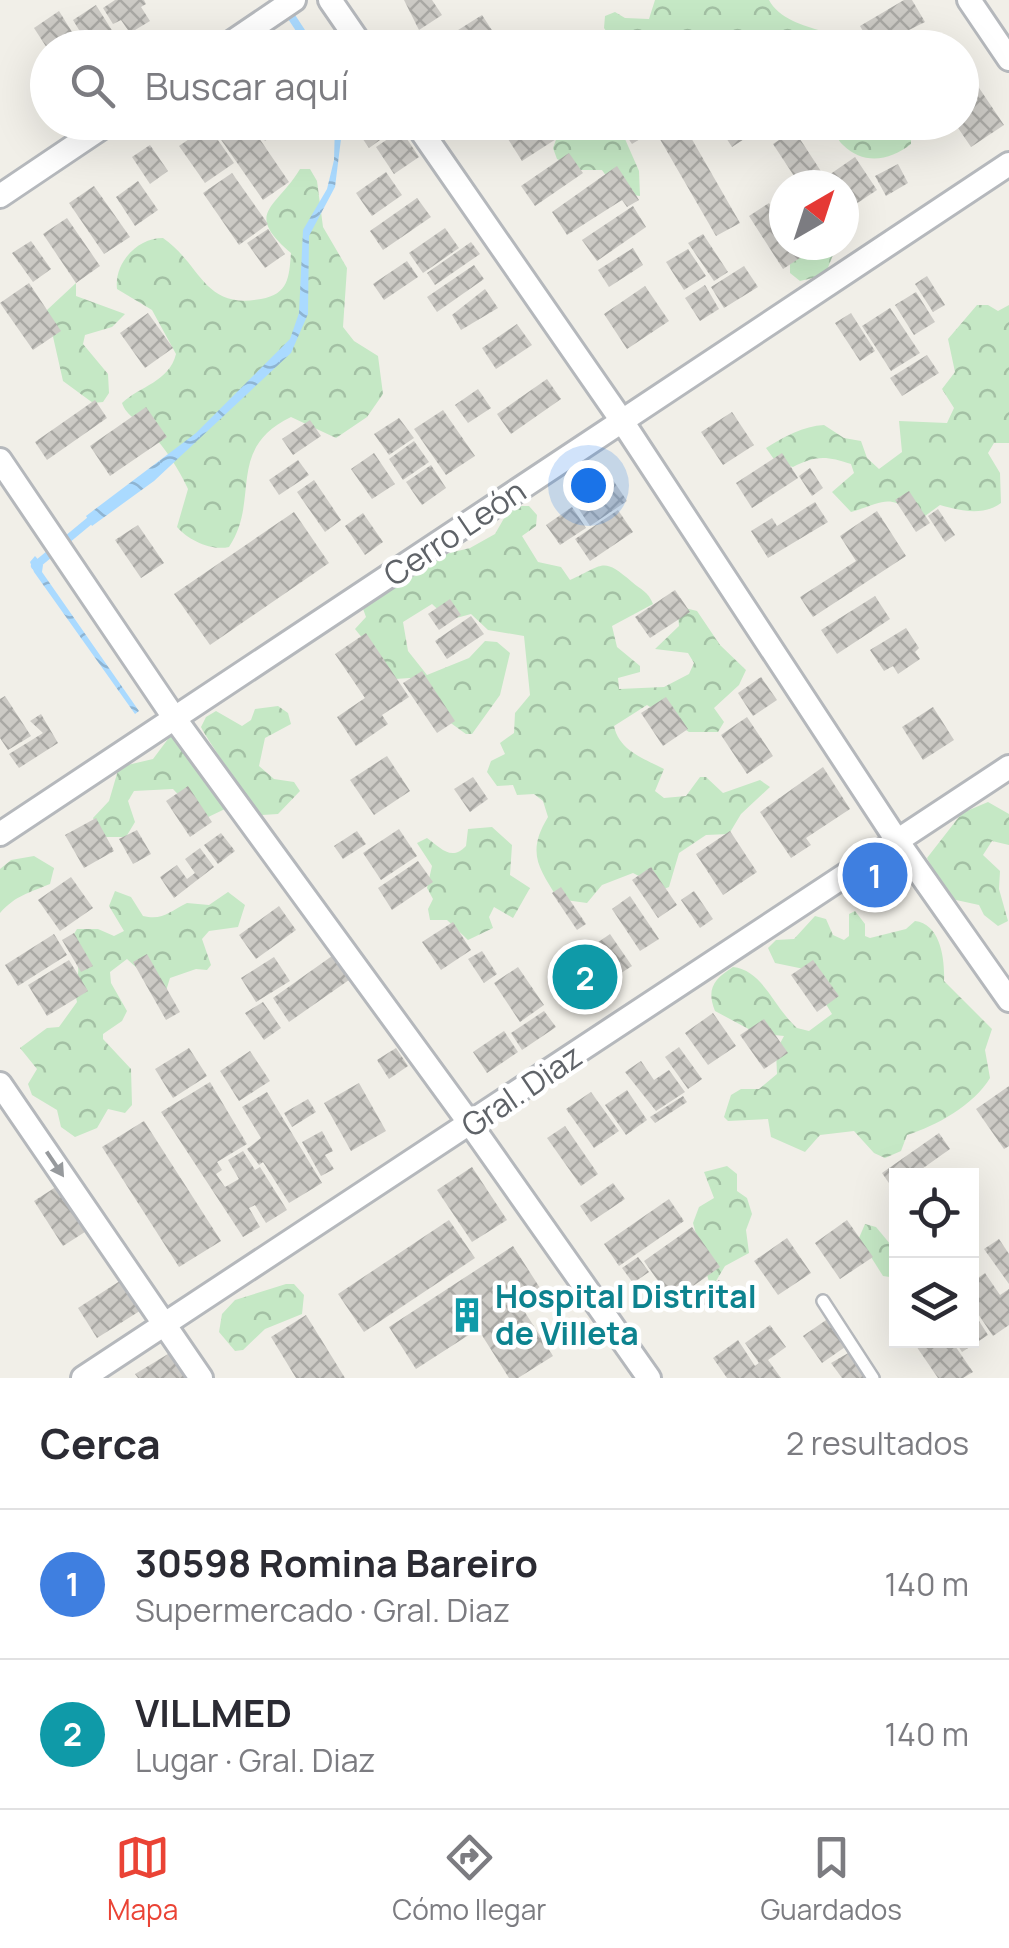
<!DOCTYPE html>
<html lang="es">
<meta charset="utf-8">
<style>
:root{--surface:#fff;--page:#f2f2f3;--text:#2b2b33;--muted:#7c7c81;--line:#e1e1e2;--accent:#ea4335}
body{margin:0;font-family:Manrope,sans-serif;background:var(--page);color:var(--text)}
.controls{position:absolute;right:30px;bottom:30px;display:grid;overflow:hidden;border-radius:0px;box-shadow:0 10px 40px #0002}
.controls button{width:90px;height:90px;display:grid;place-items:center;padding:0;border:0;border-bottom:2px solid var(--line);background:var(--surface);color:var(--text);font:50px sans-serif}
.compass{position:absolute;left:769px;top:170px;width:90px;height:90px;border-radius:50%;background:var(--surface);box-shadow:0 10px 40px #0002;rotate:39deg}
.you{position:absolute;left:588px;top:485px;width:35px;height:35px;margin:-25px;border:8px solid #fff;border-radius:50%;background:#1a73e8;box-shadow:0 0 0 15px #1a73e833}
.badge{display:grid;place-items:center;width:65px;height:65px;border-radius:50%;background:var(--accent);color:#fff;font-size:32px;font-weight:700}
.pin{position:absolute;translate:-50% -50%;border:5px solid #fff;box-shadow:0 2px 10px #0006}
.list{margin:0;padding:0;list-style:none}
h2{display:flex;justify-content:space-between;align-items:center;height:130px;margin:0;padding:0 40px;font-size:42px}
h2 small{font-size:32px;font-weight:400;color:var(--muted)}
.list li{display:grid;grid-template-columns:65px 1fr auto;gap:30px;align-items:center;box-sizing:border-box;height:150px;padding:0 40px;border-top:2px solid var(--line)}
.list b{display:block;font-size:38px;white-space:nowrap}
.list p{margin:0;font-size:32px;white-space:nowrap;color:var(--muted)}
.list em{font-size:32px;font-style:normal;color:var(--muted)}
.icon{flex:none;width:55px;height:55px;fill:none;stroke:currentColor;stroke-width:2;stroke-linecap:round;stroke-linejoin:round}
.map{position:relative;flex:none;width:1009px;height:1378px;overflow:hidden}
.search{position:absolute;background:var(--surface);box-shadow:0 10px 40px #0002;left:30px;right:30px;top:30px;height:110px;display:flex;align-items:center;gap:25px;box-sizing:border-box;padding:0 35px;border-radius:55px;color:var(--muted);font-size:38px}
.sheet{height:430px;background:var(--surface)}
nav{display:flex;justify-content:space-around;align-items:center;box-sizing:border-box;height:140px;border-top:2px solid var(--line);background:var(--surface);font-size:28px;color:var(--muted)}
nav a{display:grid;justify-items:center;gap:5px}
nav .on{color:var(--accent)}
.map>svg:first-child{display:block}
</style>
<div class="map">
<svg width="1009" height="1378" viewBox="0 0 1009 1378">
<defs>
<pattern id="forest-crowns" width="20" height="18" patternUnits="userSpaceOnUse" patternTransform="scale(2.5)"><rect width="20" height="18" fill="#c5e8c5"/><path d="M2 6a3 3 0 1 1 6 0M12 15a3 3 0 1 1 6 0" fill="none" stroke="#a3c0a4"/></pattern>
<pattern id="water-waves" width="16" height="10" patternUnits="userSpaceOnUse" patternTransform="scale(2.5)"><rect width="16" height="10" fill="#aadaff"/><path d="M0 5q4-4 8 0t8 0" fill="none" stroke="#8eb4d2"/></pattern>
<pattern id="building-cross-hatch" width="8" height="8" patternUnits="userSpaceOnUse" patternTransform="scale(2.5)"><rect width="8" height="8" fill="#cccac5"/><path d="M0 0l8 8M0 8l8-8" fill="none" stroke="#a9a8a4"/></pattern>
</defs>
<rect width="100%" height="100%" fill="#f1efe8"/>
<g fill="url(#forest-crowns)">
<path d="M655 0H769C778 18 804 26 822 31L833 47H617L604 28 605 16 615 12 625 18 649 19Z"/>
<path d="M898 122 911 139V144C890 161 863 165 843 145 837 140 835 130 829 124Z"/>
<path d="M542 123H630L625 139 639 171 640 196 618 193 602 170H579L557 159 553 148 557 137Z"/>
<path d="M300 169H310L317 181 323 227 347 268 343 327 354 341 378 356 383 394 367 417 336 438 291 417C225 449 261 499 229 547 211 551 188 540 177 527L188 489C179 469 165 448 150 432 141 422 126 416 122 403 140 386 169 382 176 354L152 310 117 289C114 263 137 238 163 238 202 265 203 310 261 299 289 294 289 277 291 253 243 212 276 209 300 169Z"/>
<path d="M790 245H837L825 275 800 281 790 273Z"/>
<path d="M76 283V296L125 314 112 327 85 335 83 344 108 374 109 393 103 402 93 403 63 381 47 310Z"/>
<path d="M977 305H988L998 311 1009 305V443H994L988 453 1000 473 1001 503C983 516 961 511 940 505L921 519C888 492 886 502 851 512L832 492 854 473 851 464C827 456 816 455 793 467L776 462 766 448C783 437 804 426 824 425L844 438 861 441 867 458 879 469 902 452 899 421 947 423 954 408 942 389 955 372 948 339Z"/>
<path d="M511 506H529L537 515 536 526 522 536 538 562 561 567 570 580C604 565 602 556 632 582 641 590 648 591 653 604L612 626 617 647 640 666V672L618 678 619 689 664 687 689 674 694 663 688 653 655 649 679 626 678 615 685 608 697 611 720 645 746 670 739 685 714 708 724 722 718 732H689L647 705 614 726C619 751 645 759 664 769L655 791 664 798 686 796 700 777H706L723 793 760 780 770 787 741 814 729 834 706 835 679 853 669 887 664 889 633 873 602 885 587 903 558 899C539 868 526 853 548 817L543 801 534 794 517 795 513 785 497 786 487 772 491 761 505 754 500 743 514 733 515 713 530 695 524 636 488 630 471 614 449 620 432 604 403 622 408 651 427 675 469 658 485 641 497 642 510 653 500 695 472 734H466L434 711 410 678 395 679 355 629 366 617 362 606C377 591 395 591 407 575L425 570 437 556 470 548 495 534Z"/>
<path d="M278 706 288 713 291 724 265 738 259 766 274 779 294 782 300 791 278 814 262 815C256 811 204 735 201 727L206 717 216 711 242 726 251 720 255 709Z"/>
<path d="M171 735 227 808 202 820 173 789 134 791 128 801 135 822 126 837H101L93 818 109 801 119 767 153 759Z"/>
<path d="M988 802 1009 814V845L992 841 983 855 1000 871 999 889 1008 921 998 926 984 915 979 905 947 898 927 858 962 813Z"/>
<path d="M492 827 512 845 510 875 530 888 513 918 494 907 489 917 493 928 468 940 447 920H430L428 909 433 899 427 888 432 866 417 843 427 838C440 847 451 862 466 846L468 829Z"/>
<path d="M34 856 54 868 50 884C29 893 16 895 0 913V869L11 860Z"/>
<path d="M115 891 131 897 143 916C163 921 170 911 187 903L209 905 228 892 245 905 238 927 209 931 202 939 211 965 207 970 196 969 170 978 165 994 127 959 110 972 111 983 127 1011 122 1021 103 1034V1039L131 1069 132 1105 125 1113 108 1109 97 1128 75 1137 61 1127 57 1110 32 1095 28 1084 37 1069 20 1048 47 1028 59 1027 77 1002C71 976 89 973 67 945L77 929H98L114 936 124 931 109 906Z"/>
<path d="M855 911 865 924V936L870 938 906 929 915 921C941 924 945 960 944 981L992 1029 985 1050 990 1078C974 1105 936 1126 907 1135L901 1151 885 1158 874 1153 854 1131 820 1135 805 1152 771 1137 768 1119 728 1121 724 1117 731 1095 741 1089H759L777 1074 776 1051 784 1036 756 1033 715 1011C706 989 714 979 733 967 763 970 774 1008 797 1028L809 1031 832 1014 804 969 775 963 768 948 776 940 794 939 815 916 826 919 833 935 844 940 849 936V914Z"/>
<path d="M727 1166 737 1174V1191L747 1198 752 1214 746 1230 749 1253 725 1266 716 1281 709 1282 693 1223 699 1207 714 1198 704 1172Z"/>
<path d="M865 1224 876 1227 896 1251V1278L883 1276 859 1238Z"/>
<path d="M286 1284H294L304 1295 302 1314 265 1329 243 1350 235 1351 219 1332 222 1314 235 1300Z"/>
</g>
<g fill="url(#water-waves)">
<path d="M335 123H343L335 187 309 236 308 314 291 353 154 481 92 526 86 516 196 433 290 339 299 313 303 230 327 189 334 160Z"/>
<path d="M35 556 43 565 42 572 139 711 135 714 34 572 30 562Z"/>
</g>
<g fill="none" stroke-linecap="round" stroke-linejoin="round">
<g stroke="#aadaff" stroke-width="8">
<path d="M287 10 312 48"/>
<path d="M35 566 93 518"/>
</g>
</g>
<g fill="url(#building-cross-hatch)">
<path d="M115 0H144L146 4 141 7 150 21 130 33 121 20 113 24 103 8Z"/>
<path d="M404 0H432L442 15 419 30Z"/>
<path d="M904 0H912L925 22 873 48 860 26Z"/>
<path d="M96 5 123 48H90L73 20Z"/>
<path d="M59 11 82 48H47L34 28Z"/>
<path d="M482 15 499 41 488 48H453L447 37Z"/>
<path d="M965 67 1004 125 971 147 954 122H962Z"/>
<path d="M227 122H248L289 182 263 200 215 131Z"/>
<path d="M252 122H292L265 141Z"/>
<path d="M366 122H395L398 127 369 148 356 129Z"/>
<path d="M533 122H561L567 132 522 161 508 139Z"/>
<path d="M636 122H645L651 132 632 144 623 131Z"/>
<path d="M650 122H682L740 223 716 236Z"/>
<path d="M753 122 758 130 732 147 717 124Z"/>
<path d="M208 126 234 163 205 183 179 146Z"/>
<path d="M401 130 419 157 394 174 376 147Z"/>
<path d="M794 130 830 185H800L773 144Z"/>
<path d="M150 145 168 171 150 184 132 157Z"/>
<path d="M569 153 583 173 535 206 521 186Z"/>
<path d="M855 157 877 190 850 208 844 198V185H835L829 175Z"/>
<path d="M898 164 908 183 886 196 875 176Z"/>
<path d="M617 166 639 200 627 207 622 200 567 235 552 212Z"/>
<path d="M386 172 402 195 372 216 356 193Z"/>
<path d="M232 173 268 224 239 245 203 193Z"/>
<path d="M138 181 158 210 135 226 116 197Z"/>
<path d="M94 186 130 237 104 254 69 203Z"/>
<path d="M417 198 431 217 383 250 370 231Z"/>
<path d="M769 203 784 226V245H796L803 256 783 269 749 216Z"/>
<path d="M633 206 646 227 597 261 582 240Z"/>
<path d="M67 218 100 266 76 283 43 234Z"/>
<path d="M445 228 459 248 423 273 409 253Z"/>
<path d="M268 229 285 254 265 268 247 243Z"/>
<path d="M703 234 728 272 714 281 688 243Z"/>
<path d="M31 241 51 269 33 282 12 253Z"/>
<path d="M471 242 480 254 435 285 427 273Z"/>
<path d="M633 248 643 265 609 287 598 270Z"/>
<path d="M688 249 706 276 684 290 666 262Z"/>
<path d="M407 261 418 277 384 300 373 284Z"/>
<path d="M474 265 484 279 437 312 427 297Z"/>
<path d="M744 266 758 287 724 308 711 287Z"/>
<path d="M927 276 945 305 933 312 915 284Z"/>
<path d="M29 283 61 331 33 350 0 303Z"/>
<path d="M705 285 719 309 700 321 685 298Z"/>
<path d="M645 286 669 321 627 349 604 314Z"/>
<path d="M485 289 498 308 461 330 452 315Z"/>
<path d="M916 292 935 322 914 335 895 305Z"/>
<path d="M890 308 920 353 891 371 862 326Z"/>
<path d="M148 313 173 348 145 368 120 333Z"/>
<path d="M851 313 875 351 860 361 835 323Z"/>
<path d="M517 324 532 345 496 369 482 348Z"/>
<path d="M927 355 939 373 902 396 890 378Z"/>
<path d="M547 379 561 399 511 434 497 414Z"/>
<path d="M478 389 491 408 468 423 455 405Z"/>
<path d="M95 400 107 418 47 460 35 442Z"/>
<path d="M146 407 167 437 110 476 90 446Z"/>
<path d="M443 410 475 456 446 475 414 429Z"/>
<path d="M732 412 754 445 723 465 701 432Z"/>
<path d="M399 418 414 438 389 455 374 434Z"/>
<path d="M310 420 321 436 293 455 282 439Z"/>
<path d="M414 441 429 462 403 480 389 459Z"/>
<path d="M374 453 395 484 372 499 351 469Z"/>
<path d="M782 453 798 478 752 508 736 483Z"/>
<path d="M298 460 309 475 279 495 269 480Z"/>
<path d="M431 465 446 488 422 505 406 482Z"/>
<path d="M810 468 823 488 812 496 799 476Z"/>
<path d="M609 474 627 501 590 526 572 499Z"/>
<path d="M314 480 341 520 325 532 297 492Z"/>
<path d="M909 491 930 523 916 532 895 500Z"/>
<path d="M815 502 828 522 768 558 751 531 772 518 777 526Z"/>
<path d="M572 507 586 528 560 545 546 525Z"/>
<path d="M938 509 955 535 945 542 928 516Z"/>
<path d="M618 510 633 532 590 561 575 539Z"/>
<path d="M877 511 906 556 813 617 800 597 856 561 840 536Z"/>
<path d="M294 512 329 563 210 645 174 594Z"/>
<path d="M363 513 383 542 365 555 345 526Z"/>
<path d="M138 525 164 563 141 578 115 540Z"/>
<path d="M675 590 690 612 650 638 635 617Z"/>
<path d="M875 596 890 619 837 654 821 630Z"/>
<path d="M450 599 461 615 439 630 428 614Z"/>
<path d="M471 616 484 634 447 659 435 641Z"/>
<path d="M906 628 919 648 915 652 920 659 898 674 893 666 884 671 870 650Z"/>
<path d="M366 633 409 697 382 715 388 724 356 746 337 717 365 698 335 654Z"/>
<path d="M422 671 455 721 437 733 403 683Z"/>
<path d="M761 677 777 700 753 716 738 693Z"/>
<path d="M5 696 31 736 8 750 0 738V699Z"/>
<path d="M666 697 688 729 663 746 641 713Z"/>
<path d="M933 707 954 740 923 760 902 727Z"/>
<path d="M41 714 58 743 19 768 9 754 43 733 30 721Z"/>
<path d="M747 717 773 756 747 774 721 735Z"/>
<path d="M387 756 410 791 374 815 350 780Z"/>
<path d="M823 767 850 809 806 838 811 845 791 858 760 812Z"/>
<path d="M473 777 488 799 470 812 454 789Z"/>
<path d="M188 786 212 822 190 837 166 801Z"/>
<path d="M96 818 114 851 84 868 65 835Z"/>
<path d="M399 829 417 856 381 880 363 853Z"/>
<path d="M137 830 151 854 133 864 119 839Z"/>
<path d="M357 831 366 844 343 859 334 846Z"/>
<path d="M730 831 757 872 723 895 696 854Z"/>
<path d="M221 833 235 851 218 864 204 845Z"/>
<path d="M200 848 214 867 174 898 160 877 177 865 187 879 195 873 185 859Z"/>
<path d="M418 861 433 882 392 910 378 888Z"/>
<path d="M651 867 677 905 658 918 632 880Z"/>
<path d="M71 877 93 908 60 931 38 900Z"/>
<path d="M561 887 586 924 577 930 552 893Z"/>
<path d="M694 891 713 919 700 928 681 900Z"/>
<path d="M630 896 659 939 640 951 612 909Z"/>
<path d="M279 906 296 930 256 959 239 935Z"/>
<path d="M453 922 471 950 441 970 422 942Z"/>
<path d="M74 933 93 966 81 972 62 940Z"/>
<path d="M54 934 67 955 18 986 5 965Z"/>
<path d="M610 934 632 966 618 975 597 943Z"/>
<path d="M593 944 619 982 577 1011 551 972Z"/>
<path d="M482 951 497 974 484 983 468 959Z"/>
<path d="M147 954 180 1012 166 1020 133 962Z"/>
<path d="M332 956 349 980 289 1022 273 998Z"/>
<path d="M274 957 290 981 256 1002 241 978Z"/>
<path d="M69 960 88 991 47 1016 28 985Z"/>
<path d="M813 960 839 996 817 1012 791 975Z"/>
<path d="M518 967 544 1005 520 1022 494 983Z"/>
<path d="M263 1002 281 1028 264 1040 245 1013Z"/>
<path d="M544 1011 556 1027 522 1050 511 1033Z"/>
<path d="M713 1013 736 1046 708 1065 685 1033Z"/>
<path d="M764 1019 788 1053 764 1069 740 1035Z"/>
<path d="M504 1031 518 1052 487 1073 473 1052Z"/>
<path d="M679 1047 702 1079 688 1089 665 1057Z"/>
<path d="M189 1048 207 1076 173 1098 155 1069Z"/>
<path d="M396 1048 408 1066 389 1079 377 1060Z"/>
<path d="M250 1051 270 1081 239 1101 220 1071Z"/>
<path d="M641 1061 654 1080 669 1070 685 1092 656 1111 625 1072Z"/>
<path d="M210 1082 247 1144 217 1162 222 1170 216 1174 225 1187 239 1179 228 1160 243 1151 255 1170 260 1167 287 1210 266 1223 255 1205 249 1208 260 1227 243 1237 161 1112Z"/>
<path d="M359 1083 386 1131 351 1151 324 1103Z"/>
<path d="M1009 1086V1146L1004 1149 976 1109Z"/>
<path d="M627 1090 647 1120 626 1135 605 1105Z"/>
<path d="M267 1092 322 1183 289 1203 263 1162 259 1165 247 1149 261 1138 242 1107Z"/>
<path d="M591 1092 619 1131 594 1148 566 1109Z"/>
<path d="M683 1096 687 1102 655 1123 650 1117Z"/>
<path d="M308 1099 316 1112 292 1127 284 1113Z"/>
<path d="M144 1121 221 1241 179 1267 102 1147Z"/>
<path d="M565 1126 598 1174 581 1186 547 1138Z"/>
<path d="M322 1131 333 1151 325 1155 334 1169 321 1176 302 1142Z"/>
<path d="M939 1133 950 1149 912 1176H896L893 1189 882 1173Z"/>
<path d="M472 1167 507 1220 472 1242 437 1190Z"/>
<path d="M613 1183 625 1199 591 1222 580 1206Z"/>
<path d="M59 1185 88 1230 63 1246 34 1201Z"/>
<path d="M669 1199 684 1221 619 1266 604 1244Z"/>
<path d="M449 1220 475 1258 364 1332 338 1294Z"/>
<path d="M847 1220 873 1257 840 1279 815 1243Z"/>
<path d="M692 1227 720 1267 672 1301 644 1261Z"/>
<path d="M787 1238 811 1273 778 1295 754 1261Z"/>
<path d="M999 1239 1009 1254V1284L984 1249Z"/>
<path d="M513 1246 540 1288 519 1303 553 1356 518 1378H509L478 1329 416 1369 389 1327Z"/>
<path d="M638 1257 649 1272 633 1283 622 1268Z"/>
<path d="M985 1273 1000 1295 1009 1289V1325L993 1336 972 1305V1282Z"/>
<path d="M126 1277 146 1307 97 1338 78 1308Z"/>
<path d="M719 1280 726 1290 699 1309 692 1299Z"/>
<path d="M972 1310 988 1335 962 1352 954 1340H972Z"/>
<path d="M306 1315 345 1378H296L271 1337Z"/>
<path d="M829 1318 848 1345 822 1363 803 1336Z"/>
<path d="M770 1325 786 1347 768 1360 781 1378H727L713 1358 738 1340 755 1366 759 1363 745 1343Z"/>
<path d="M912 1340H951L973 1372 963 1378H938Z"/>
<path d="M173 1351 189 1378H138L135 1374Z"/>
<path d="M850 1352 868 1378H842L831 1363Z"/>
</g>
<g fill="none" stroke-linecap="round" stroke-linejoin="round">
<defs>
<path id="service" d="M823 1301 873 1378"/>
<g id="minor">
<path d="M330 0 363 48"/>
<path d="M969 0 1009 59"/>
<path d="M223 48 294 0"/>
<path d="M415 122 622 421 898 842 1009 1000"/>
<path d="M0 196 110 122"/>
<path d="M0 460 175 719 471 1125 649 1378"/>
<path d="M0 834 1009 164"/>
<path d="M0 1084 201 1378"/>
<path d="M83 1378 1009 767"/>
</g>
</defs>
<use href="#service" stroke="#b5b8bc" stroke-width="16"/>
<use href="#minor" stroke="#b5b8bc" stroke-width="28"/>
<use href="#service" stroke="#fff" stroke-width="11"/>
<use href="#minor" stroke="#fff" stroke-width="22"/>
</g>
<defs><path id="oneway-solid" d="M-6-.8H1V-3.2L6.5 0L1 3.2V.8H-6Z" transform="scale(2.5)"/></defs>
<use fill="#979a9d" href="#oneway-solid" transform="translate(55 1164) rotate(56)"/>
<defs>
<symbol id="building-bare" viewBox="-9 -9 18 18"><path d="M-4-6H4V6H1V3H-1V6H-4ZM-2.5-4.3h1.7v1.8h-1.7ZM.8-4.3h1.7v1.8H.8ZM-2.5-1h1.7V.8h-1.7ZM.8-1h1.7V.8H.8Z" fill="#0f9aa8" stroke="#fff" stroke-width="2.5" paint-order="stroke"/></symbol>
</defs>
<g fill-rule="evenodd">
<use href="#building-bare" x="442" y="1290" width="50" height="50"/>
</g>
<g text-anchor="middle" stroke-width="9" stroke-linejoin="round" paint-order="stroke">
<g font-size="32" fill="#5f6368" stroke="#fff">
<text transform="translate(455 533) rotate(-34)" y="11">Cerro León</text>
<text transform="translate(522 1091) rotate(-34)" y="11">Gral. Diaz</text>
</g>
<g font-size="32" font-weight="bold" fill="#0d838f" stroke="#fff" text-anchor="start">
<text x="495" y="1308">Hospital Distrital<tspan x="495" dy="37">de Villeta</tspan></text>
</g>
</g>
</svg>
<div class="controls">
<button><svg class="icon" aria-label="locate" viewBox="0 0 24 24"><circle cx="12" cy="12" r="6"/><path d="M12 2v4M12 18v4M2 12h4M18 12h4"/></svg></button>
<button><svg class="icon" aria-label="layers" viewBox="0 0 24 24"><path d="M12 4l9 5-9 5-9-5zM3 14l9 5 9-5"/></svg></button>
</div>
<svg class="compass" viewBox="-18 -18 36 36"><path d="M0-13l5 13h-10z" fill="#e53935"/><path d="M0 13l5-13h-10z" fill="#7c7c81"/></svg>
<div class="you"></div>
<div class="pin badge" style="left:875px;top:875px;background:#3f7fe0">1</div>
<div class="pin badge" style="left:585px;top:977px;background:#0f9aa8">2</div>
<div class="search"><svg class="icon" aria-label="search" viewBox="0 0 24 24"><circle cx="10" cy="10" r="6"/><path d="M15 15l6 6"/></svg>Buscar aquí</div>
</div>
<section class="sheet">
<h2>Cerca<small>2 resultados</small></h2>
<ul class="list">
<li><span class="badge" style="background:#3f7fe0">1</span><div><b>30598 Romina Bareiro</b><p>Supermercado · Gral. Diaz</p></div><em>140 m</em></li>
<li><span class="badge" style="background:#0f9aa8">2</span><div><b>VILLMED</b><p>Lugar · Gral. Diaz</p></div><em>140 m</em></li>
</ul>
</section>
<nav>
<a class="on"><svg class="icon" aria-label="map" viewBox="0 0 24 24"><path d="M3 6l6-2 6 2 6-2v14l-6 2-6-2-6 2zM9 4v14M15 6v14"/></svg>Mapa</a>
<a><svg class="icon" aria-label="directions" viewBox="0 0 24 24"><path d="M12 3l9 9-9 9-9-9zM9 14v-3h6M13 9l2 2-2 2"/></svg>Cómo llegar</a>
<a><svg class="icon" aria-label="saved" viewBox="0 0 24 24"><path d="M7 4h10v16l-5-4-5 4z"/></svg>Guardados</a>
</nav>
